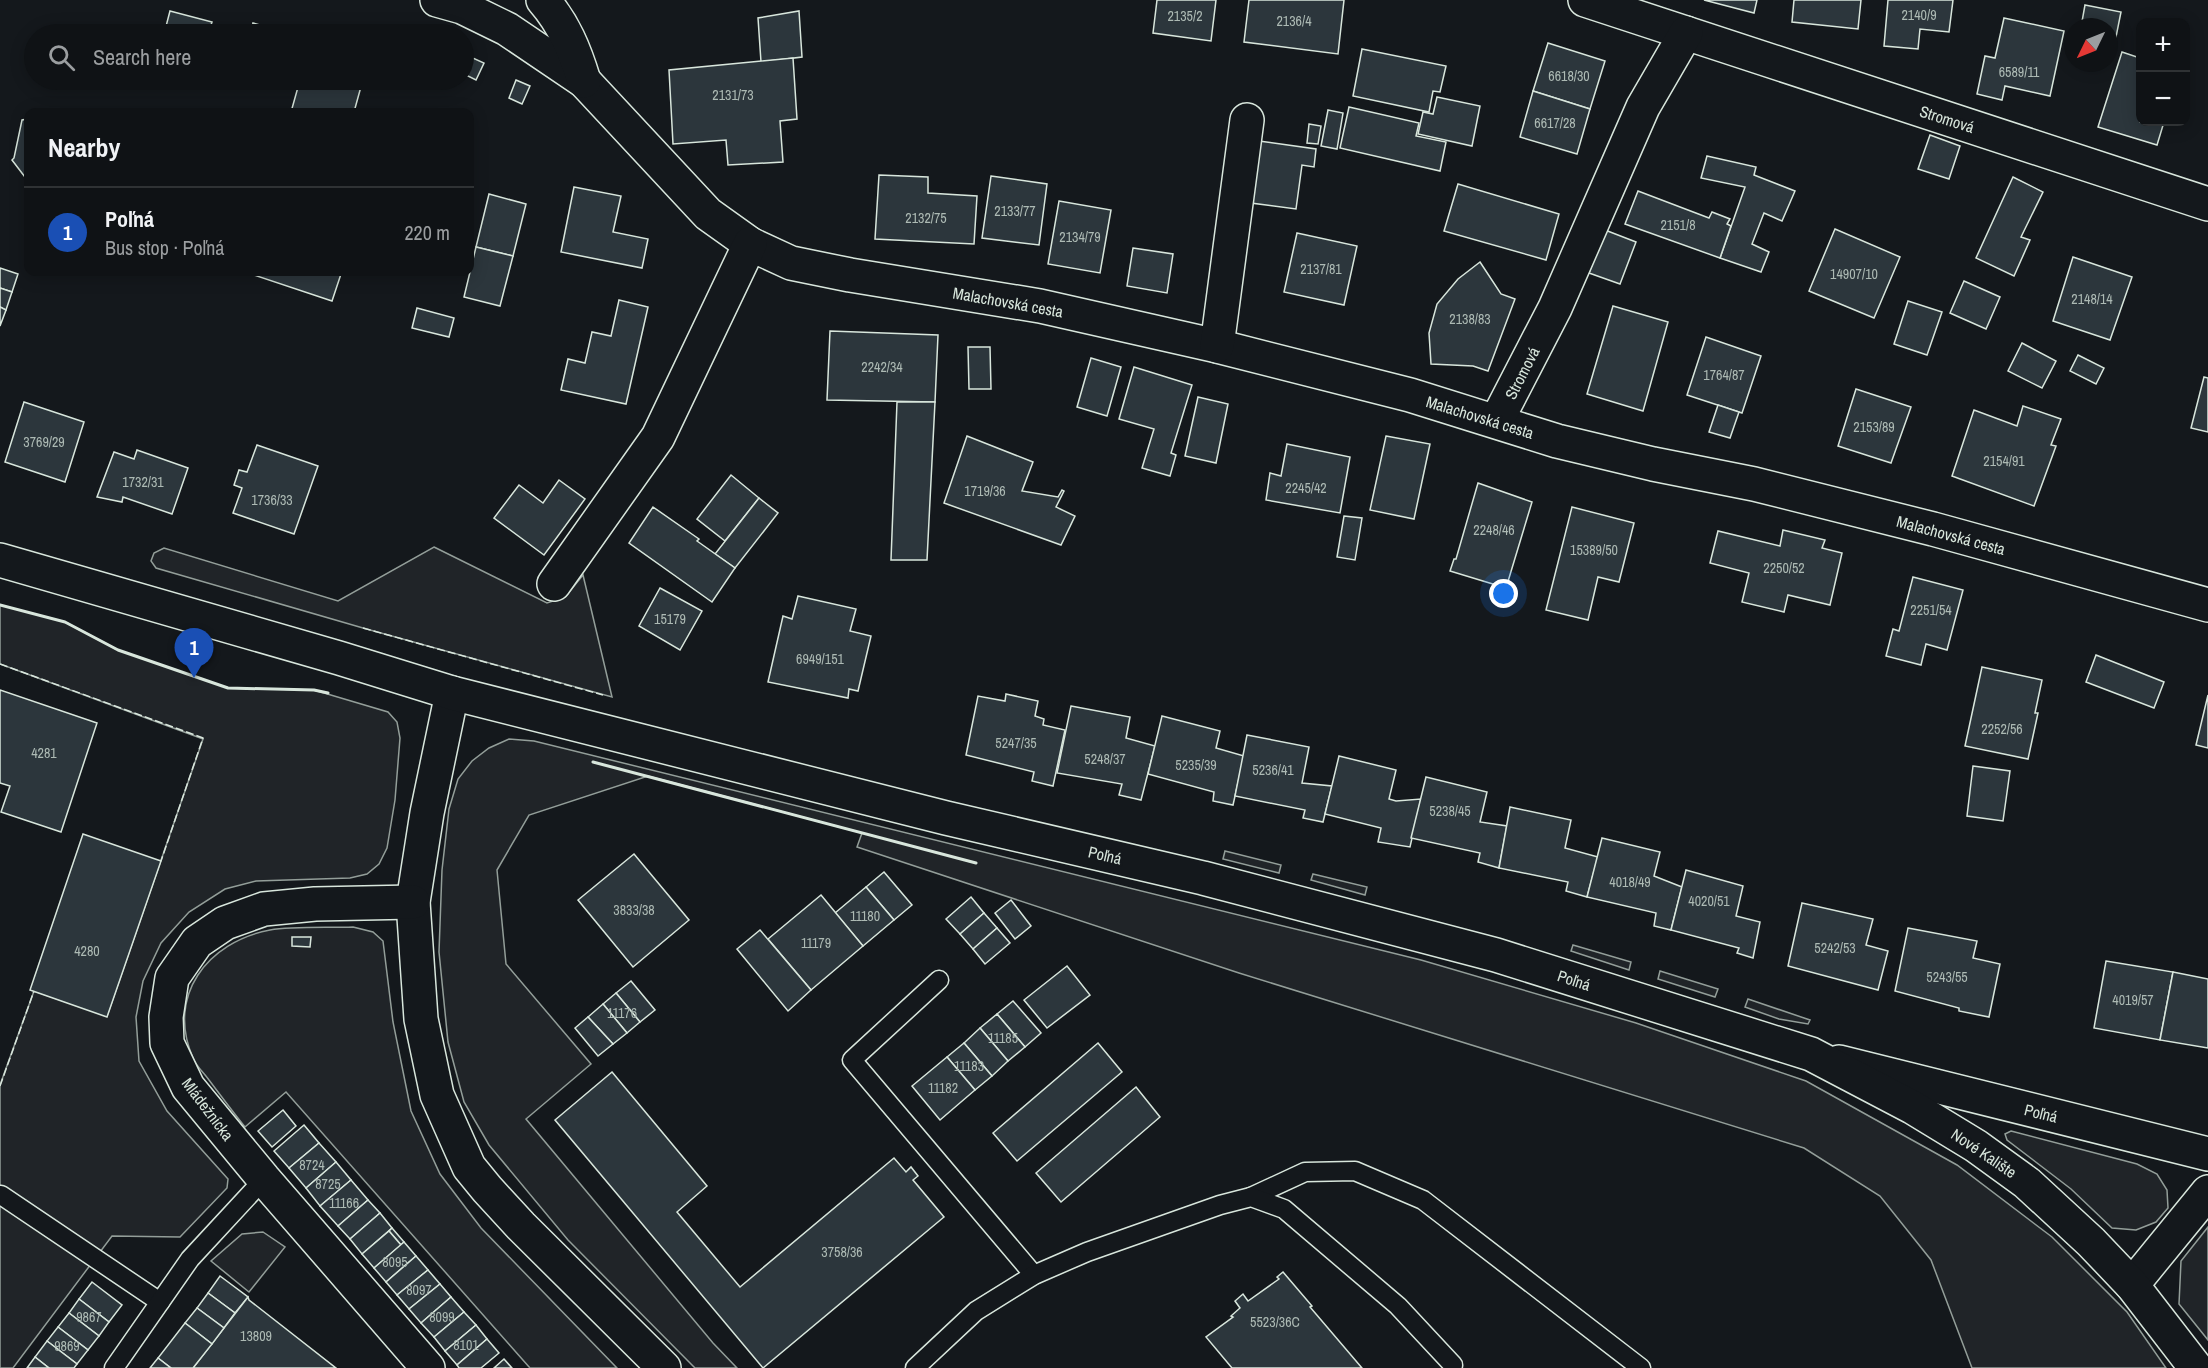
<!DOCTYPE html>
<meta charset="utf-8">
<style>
:root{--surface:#0f1215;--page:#181b1e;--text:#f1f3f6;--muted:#9b9ea0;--line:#2f3234;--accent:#ea580c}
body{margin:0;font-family:"Archivo Narrow",sans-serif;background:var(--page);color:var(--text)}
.controls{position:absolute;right:18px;top:18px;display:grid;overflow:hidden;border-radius:12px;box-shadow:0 3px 15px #0003}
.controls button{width:54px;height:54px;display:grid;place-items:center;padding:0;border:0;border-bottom:2px solid var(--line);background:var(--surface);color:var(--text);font:30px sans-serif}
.compass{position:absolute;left:2064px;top:18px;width:54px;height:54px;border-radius:50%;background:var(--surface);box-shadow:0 3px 15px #0003;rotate:227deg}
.you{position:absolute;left:1504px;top:594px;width:21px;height:21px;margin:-15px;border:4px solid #fff;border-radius:50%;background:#1a73e8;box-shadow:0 0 0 9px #1a73e833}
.badge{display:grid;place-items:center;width:39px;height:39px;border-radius:50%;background:var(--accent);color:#fff;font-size:20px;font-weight:700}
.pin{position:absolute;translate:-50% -50px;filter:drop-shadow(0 2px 3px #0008)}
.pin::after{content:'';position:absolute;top:32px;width:21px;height:18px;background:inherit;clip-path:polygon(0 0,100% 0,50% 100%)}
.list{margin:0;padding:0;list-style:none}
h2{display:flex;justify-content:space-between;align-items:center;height:78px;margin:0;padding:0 24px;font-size:26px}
h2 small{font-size:20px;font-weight:400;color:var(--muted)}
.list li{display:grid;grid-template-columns:39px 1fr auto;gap:18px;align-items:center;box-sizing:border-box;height:90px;padding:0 24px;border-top:2px solid var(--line)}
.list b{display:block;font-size:22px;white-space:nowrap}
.list p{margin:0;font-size:20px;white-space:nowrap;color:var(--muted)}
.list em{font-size:20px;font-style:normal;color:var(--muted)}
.icon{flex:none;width:33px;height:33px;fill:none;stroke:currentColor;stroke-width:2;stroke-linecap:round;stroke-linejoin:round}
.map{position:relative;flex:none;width:2208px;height:1368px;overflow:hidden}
.search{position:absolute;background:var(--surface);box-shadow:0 3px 15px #0003;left:24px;top:24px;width:450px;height:66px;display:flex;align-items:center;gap:15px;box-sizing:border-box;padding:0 21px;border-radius:33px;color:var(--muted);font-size:22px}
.panel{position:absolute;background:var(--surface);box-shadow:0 3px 15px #0003;left:24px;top:108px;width:450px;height:168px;border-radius:12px}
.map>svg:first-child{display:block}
</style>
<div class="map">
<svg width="2208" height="1368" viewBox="0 0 2208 1368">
<rect width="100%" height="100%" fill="#14181c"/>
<g fill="#202428" stroke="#939e99" stroke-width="1.5">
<path d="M434 547 547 603 565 597 583 575 612 697 363 628 156 568 151 561 154 553 164 548 338 601Z"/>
<path d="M0 605 65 622 118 650 228 688 314 690 388 712 397 722 400 738 395 800 387 848 379 864 367 874 350 878 256 881 225 889 189 912 161 943 143 981 136 1017 139 1061 167 1111 228 1179 227 1188 180 1237 112 1236 13 1368H0V1085L34 991 107 1016 203 739 0 664Z"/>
<path d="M509 739 534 741 1421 960 1636 1023 1806 1081 1957 1165 2052 1237 2127 1312 2166 1368H1972L1931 1260 1880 1196 1804 1148 1239 973 857 847 862 833 648 776 529 815 497 870 506 964 591 1064 526 1119 713 1343 737 1368H695L568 1240 489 1145 464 1102 448 1042 439 952 442 870 449 809 458 779 472 761 489 748Z"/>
<path d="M1225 851 1281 865 1279 873 1223 859Z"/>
<path d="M1313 874 1367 887 1365 895 1311 880Z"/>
<path d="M353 927 373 932 383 941 393 1022 411 1111 440 1174 481 1228 617 1368H530L286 1092 245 1127C233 1112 221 1096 209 1080 204 1073 196 1066 193 1058 166 996 207 942 270 930 293 926 328 928 353 927Z"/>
<path d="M1573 945 1631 962 1629 970 1571 951Z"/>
<path d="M1660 971 1718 989 1715 997 1658 979Z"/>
<path d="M1748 999 1810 1020 1808 1024 1779 1019 1745 1007Z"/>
<path d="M2011 1131 2137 1164 2157 1174 2167 1190 2168 1208 2156 1222 2136 1230 2112 1228 2071 1189 2007 1140 2005 1134Z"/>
<path d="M2208 1227V1340L2179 1304 2181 1261Z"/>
<path d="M263 1232 285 1247 249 1292 211 1261 242 1234Z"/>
</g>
<g fill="#2c363c" stroke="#d8e6dc" stroke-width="1.5">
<path d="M1157 0H1216L1211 41 1153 33Z"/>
<path d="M1249 0H1344L1338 54 1244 42Z"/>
<path d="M1704 0H1757L1754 13Z"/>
<path d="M1794 0H1861L1858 29 1792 22Z"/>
<path d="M1888 0H1953L1949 32 1920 29 1918 49 1884 46Z"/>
<path d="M2085 5 2121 12 2115 42 2109 41V27H2081Z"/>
<path d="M170 11 212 22 208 34H164Z"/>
<path d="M799 11 802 57 761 62 758 18Z"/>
<path d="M2004 18 2064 31 2050 96 2005 86 2002 100 1977 94 1985 56 1995 58Z"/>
<path d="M253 23 290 34H250Z"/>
<path d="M1548 43 1605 61 1590 109 1533 91Z"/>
<path d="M1362 49 1446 66 1440 92 1433 91 1429 112 1353 96Z"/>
<path d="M2122 52 2140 58V122H2164L2157 145 2098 127Z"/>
<path d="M464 54 484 63 476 80 464 74Z"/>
<path d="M793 58 797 119 780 121 783 162 728 165 726 140 673 144 669 70Z"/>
<path d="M300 80H347L362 83 354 112H291Z"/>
<path d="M516 80 530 86 522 104 509 98Z"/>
<path d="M1533 91 1590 109 1577 154 1520 137Z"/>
<path d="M1437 97 1480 106 1472 146 1418 134 1423 112 1433 114Z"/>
<path d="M1349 107 1419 123 1416 136 1446 142 1440 171 1340 148Z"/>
<path d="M1328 110 1343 113 1337 149 1321 146Z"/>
<path d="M28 119V181L12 160 14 158 22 120Z"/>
<path d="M1309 124 1321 126 1318 144 1307 143Z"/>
<path d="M1930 135 1960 146 1949 179 1918 169Z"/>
<path d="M1259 141 1316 149 1314 167 1302 165 1296 209 1251 203Z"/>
<path d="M1707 156 1756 167 1754 175 1795 191 1782 221 1764 213 1752 244 1769 252 1761 272 1720 258 1745 187 1701 178Z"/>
<path d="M879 175 928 177V193L977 196 974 244 875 239Z"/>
<path d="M991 176 1047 184 1039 245 982 238Z"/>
<path d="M2013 177 2043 192 2021 237 2030 240 2014 276 1976 258Z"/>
<path d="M1458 184 1559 214 1546 260 1444 231Z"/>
<path d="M574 187 621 196 613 232 648 239 642 268 561 252Z"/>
<path d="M1638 191 1709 218 1712 212 1730 219 1727 224 1731 226 1720 258 1625 224Z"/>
<path d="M489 194 526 204 513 256 476 247Z"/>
<path d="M1059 201 1111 210 1100 273 1048 264Z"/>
<path d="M1835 229 1900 257 1874 318 1809 291Z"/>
<path d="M1605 230 1636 242 1620 284 1589 273Z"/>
<path d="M1297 233 1357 246 1344 305 1284 292Z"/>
<path d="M476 247 513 256 500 306 464 297Z"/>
<path d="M1133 248 1173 254 1167 293 1127 286Z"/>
<path d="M2073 257 2132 277 2110 340 2053 321Z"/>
<path d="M1480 262 1501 294 1515 299 1488 371 1473 366 1431 364 1429 333 1437 304 1458 279Z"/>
<path d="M0 268 18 274 12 292 0 288Z"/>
<path d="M245 272H334L341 274 332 301Z"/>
<path d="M1964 281 2000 297 1986 329 1950 313Z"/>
<path d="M0 288 12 292 6 310 0 307Z"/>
<path d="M619 300 648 307 626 404 561 390 568 359 585 363 592 332 611 336Z"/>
<path d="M1908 301 1942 312 1927 355 1894 344Z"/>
<path d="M1613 306 1668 322 1643 411 1587 394Z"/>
<path d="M0 307 6 310 0 326Z"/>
<path d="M417 308 454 318 449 337 412 328Z"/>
<path d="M830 331 938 335 935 402 827 400Z"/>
<path d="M1706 337 1761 356 1742 413 1687 395Z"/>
<path d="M2022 343 2056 361 2042 388 2008 371Z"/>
<path d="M968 347H990L991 389H969Z"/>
<path d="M2078 355 2104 368 2096 384 2070 371Z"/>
<path d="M1091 358 1121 367 1107 416 1077 407Z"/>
<path d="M1134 367 1192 385 1171 453 1176 455 1170 476 1142 468 1154 429 1119 419Z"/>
<path d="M2204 377 2208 378V432L2191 428Z"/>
<path d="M1856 389 1911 407 1891 463 1838 446Z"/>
<path d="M1198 397 1228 404 1216 463 1185 456Z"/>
<path d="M24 402 84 422 65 482 5 462Z"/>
<path d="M897 402H935L927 560H891Z"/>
<path d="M1718 405 1739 412 1730 438 1709 432Z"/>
<path d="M2023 406 2061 419 2051 445 2056 446 2034 506 1952 476 1974 410 2017 426Z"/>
<path d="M967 436 1033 462 1022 491 1058 497 1062 490 1064 491 1056 507 1075 516 1061 545 944 503Z"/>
<path d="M1386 436 1430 444 1414 519 1370 510Z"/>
<path d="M1287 444 1350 457 1340 513 1266 500 1270 473 1281 476Z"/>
<path d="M257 445 318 466 294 534 233 513 242 488 234 485 239 470 247 472Z"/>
<path d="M137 450 188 468 172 514 123 497 122 502 97 497 114 452 134 459Z"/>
<path d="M731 475 759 498 725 541 697 519Z"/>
<path d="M559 480 585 499 544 555 494 518 519 485 543 503Z"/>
<path d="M1478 483 1532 502 1506 588 1450 571 1454 559H1456Z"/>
<path d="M759 498 778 513 735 568 715 554Z"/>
<path d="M653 507 699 539 697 541 735 568 712 602 629 543Z"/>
<path d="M1572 507 1634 523 1619 582 1598 577 1588 620 1546 610Z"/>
<path d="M1344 516 1362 518 1355 560 1337 557Z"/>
<path d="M1783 530 1825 540 1822 548 1842 553 1830 605 1788 595 1784 612 1742 602 1749 573 1710 563 1718 531 1780 546Z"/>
<path d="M1913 577 1963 590 1947 650 1926 644 1921 665 1886 656 1893 629 1899 631Z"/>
<path d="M660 588 702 611 680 650 639 626Z"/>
<path d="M798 596 856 609 850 631 871 636 858 691 849 689 848 698 768 682 783 616 792 619Z"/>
<path d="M2096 655 2164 682 2154 708 2086 682Z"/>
<path d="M1982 667 2042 680 2035 713H2038L2028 759 1965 746Z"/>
<path d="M0 690 97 723 61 832 1 812 10 786 0 783Z"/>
<path d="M1006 694 1038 701 1035 716 1044 719 1043 725 1065 730 1053 786 1032 781 1034 772 966 755 978 696 1005 701Z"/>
<path d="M2208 695V748L2196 745Z"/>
<path d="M1071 706 1130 717 1126 738 1155 746 1141 800 1119 795 1122 784 1057 773Z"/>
<path d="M1162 716 1220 731 1216 748 1244 756 1233 805 1213 801 1214 792 1148 774Z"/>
<path d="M1247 735 1309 747 1302 783 1332 786 1323 822 1303 818 1305 810 1235 796Z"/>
<path d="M1339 756 1396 770 1389 799 1396 801 1421 799 1410 847 1378 842 1381 828 1325 814Z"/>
<path d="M1973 766 2010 771 2003 821 1967 816Z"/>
<path d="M1426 777 1487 792 1480 822 1507 826 1499 868 1478 862 1480 853 1411 838Z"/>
<path d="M1510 807 1571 820 1565 848 1598 857 1587 897 1566 891 1568 882 1499 868Z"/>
<path d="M83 834 161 861 107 1017 30 990Z"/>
<path d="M1602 838 1660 852 1654 876 1682 887 1671 930 1654 926 1656 913 1587 897Z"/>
<path d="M634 854 689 920 633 967 578 900Z"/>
<path d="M1686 870 1743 886 1736 916 1760 922 1753 958 1737 953 1739 948 1671 930Z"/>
<path d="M884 872 912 905 894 920 866 887Z"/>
<path d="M866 887 894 920 863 946 835 913Z"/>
<path d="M821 895 863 946 811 990 768 939Z"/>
<path d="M971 897 984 913 960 934 946 919Z"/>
<path d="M1011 900 1031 926 1015 939 995 913Z"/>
<path d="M1802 903 1873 919 1866 945 1888 951 1878 990 1788 966Z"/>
<path d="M984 913 997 928 973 949 960 934Z"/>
<path d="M997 928 1010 943 985 964 973 949Z"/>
<path d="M1908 928 1977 941 1973 958 2000 964 1989 1017 1959 1011V1008L1895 991Z"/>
<path d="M760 930 811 990 788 1011 737 949Z"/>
<path d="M292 937H311L310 947 292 946Z"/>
<path d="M2106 961 2173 972 2160 1040 2094 1028Z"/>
<path d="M1067 966 1090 995 1047 1028 1024 1000Z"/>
<path d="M2173 972 2208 979V1048L2160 1040Z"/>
<path d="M631 981 655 1010 640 1022 616 993Z"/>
<path d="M616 993 640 1022 627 1033 603 1004Z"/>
<path d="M1013 1001 1041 1033 1025 1047 997 1014Z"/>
<path d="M603 1004 627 1033 613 1044 588 1017Z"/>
<path d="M997 1014 1025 1047 1008 1061 980 1028Z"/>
<path d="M588 1017 613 1044 598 1056 575 1028Z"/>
<path d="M980 1028 1008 1061 992 1076 964 1043Z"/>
<path d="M964 1043 992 1076 975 1090 947 1057Z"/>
<path d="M1098 1043 1122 1072 1017 1161 993 1133Z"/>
<path d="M947 1057 975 1090 940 1120 912 1086Z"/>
<path d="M612 1072 707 1186 677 1212 740 1287 894 1158 906 1172 911 1167 918 1176 913 1180 944 1217 763 1368 555 1120Z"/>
<path d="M1136 1087 1160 1117 1061 1202 1036 1173Z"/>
<path d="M283 1110 296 1126 272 1147 258 1131Z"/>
<path d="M304 1125 319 1143 289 1168 274 1151Z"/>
<path d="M319 1143 336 1162 306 1188 289 1168Z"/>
<path d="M336 1162 351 1180 320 1206 306 1188Z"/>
<path d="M351 1180 368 1200 338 1226 320 1206Z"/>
<path d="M368 1200 380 1213 350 1239 338 1226Z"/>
<path d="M380 1213 392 1228 362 1254 350 1239Z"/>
<path d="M392 1228 404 1242 401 1245 389 1231Z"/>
<path d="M389 1231 401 1245 374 1268 362 1254Z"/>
<path d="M404 1242 416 1256 386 1282 374 1268Z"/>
<path d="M416 1256 428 1270 397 1295 386 1282Z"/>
<path d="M428 1270 440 1284 409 1309 397 1295Z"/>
<path d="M1283 1272 1312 1306 1310 1307 1362 1368H1232L1206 1337 1233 1317 1231 1316 1240 1308 1235 1301 1243 1294 1248 1301 1279 1279 1277 1277Z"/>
<path d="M220 1276 248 1297 235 1313 208 1293Z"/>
<path d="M92 1282 122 1305 109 1322 79 1299Z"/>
<path d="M440 1284 451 1297 421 1323 409 1309Z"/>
<path d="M208 1293 235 1313 224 1328 197 1308Z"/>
<path d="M248 1297 249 1300 336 1368H193Z"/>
<path d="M451 1297 464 1312 434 1337 421 1323Z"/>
<path d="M79 1299 109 1322 99 1336 69 1313Z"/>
<path d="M197 1308 224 1328 212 1344 185 1323Z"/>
<path d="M464 1312 476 1325 445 1351 434 1337Z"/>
<path d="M69 1313 99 1336 88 1350 58 1327Z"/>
<path d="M185 1323 212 1344 193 1368H171L158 1358Z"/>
<path d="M476 1325 487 1339 457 1365 445 1351Z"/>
<path d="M58 1327 88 1350 77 1364 47 1341Z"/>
<path d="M487 1339 499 1353 481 1368H459L457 1365Z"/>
<path d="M47 1341 77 1364 74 1368H49L35 1357Z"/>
<path d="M35 1357 49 1368H27Z"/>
<path d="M158 1358 171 1368H150Z"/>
<path d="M504 1359 512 1368H494Z"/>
</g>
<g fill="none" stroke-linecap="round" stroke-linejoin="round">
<defs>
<g id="service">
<path d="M939 980 852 1060 1034 1275"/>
<path d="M1 1195 160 1302"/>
<path d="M1251 1197 1305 1172 1355 1171 1423 1200 1641 1368"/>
<path d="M114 1368 190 1259 264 1179"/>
<path d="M915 1368 976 1311 1034 1275 1087 1252 1220 1205 1251 1197 1284 1209 1398 1306 1453 1365"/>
</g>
<g id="minor">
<path d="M437 0 462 7 507 29 584 81 708 214 750 244 791 263 850 275 1040 306 1217 346 1410 395 1557 441 1653 464 1754 484 1933 529 2208 605"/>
<path d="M543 0C564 24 575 51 584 81"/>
<path d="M1585 0 2208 204"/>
<path d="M1217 346 1247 120"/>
<path d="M1497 420 1555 308 1643 107 1686 33"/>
<path d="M554 584 658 437 750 244"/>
<path d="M452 693 427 813 413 902 421 1019 437 1095 469 1167 487 1189 521 1226 664 1368"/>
<path d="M413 902 315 904 264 909 225 923 197 942 172 978 166 1017 167 1043 188 1087 264 1179 428 1368"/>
<path d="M1839 1062 2208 1154"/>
<path d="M2132 1285 2208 1192"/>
</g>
<path id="tertiary" d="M0 560 339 658 452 693 946 818 1203 878 1496 955 1811 1054 1912 1107 1976 1146 2027 1183 2091 1242 2132 1285 2196 1368"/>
</defs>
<use href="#service" stroke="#d8e6dc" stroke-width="21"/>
<use href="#minor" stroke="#d8e6dc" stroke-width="36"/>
<use href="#tertiary" stroke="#d8e6dc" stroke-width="36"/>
<use href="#service" stroke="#14181c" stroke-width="18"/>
<use href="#minor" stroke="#14181c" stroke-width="33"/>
<use href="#tertiary" stroke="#14181c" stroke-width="33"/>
<g stroke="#d8e6dc" stroke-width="1.5" stroke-dasharray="8 3" stroke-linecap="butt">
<path d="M363 628 603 695"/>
<path d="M0 664 203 738 161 861"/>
<path d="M0 1086 34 991"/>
</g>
<g stroke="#d8e6dc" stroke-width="3">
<path d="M0 605 65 622 118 650 228 688 314 690 328 693"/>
<path d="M593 762 976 863"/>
</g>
</g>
<g text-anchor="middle" stroke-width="4.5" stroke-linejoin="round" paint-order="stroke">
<g font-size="14" fill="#adbab4">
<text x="1919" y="20">2140/9</text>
<text x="1185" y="21">2135/2</text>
<text x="1294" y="26">2136/4</text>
<text x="2019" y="77">6589/11</text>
<text x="1569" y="81">6618/30</text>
<text x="733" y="100">2131/73</text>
<text x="1555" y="128">6617/28</text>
<text x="1015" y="216">2133/77</text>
<text x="926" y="223">2132/75</text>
<text x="1678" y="230">2151/8</text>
<text x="1080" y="242">2134/79</text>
<text x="1321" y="274">2137/81</text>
<text x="1854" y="279">14907/10</text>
<text x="2092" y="304">2148/14</text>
<text x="1470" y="324">2138/83</text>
<text x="882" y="372">2242/34</text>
<text x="1724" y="380">1764/87</text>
<text x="1874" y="432">2153/89</text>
<text x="44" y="447">3769/29</text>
<text x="2004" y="466">2154/91</text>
<text x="143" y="487">1732/31</text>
<text x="1306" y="493">2245/42</text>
<text x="985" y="496">1719/36</text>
<text x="272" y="505">1736/33</text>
<text x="1494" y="535">2248/46</text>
<text x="1594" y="555">15389/50</text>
<text x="1784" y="573">2250/52</text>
<text x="1931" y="615">2251/54</text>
<text x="670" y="624">15179</text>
<text x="820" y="664">6949/151</text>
<text x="2002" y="734">2252/56</text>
<text x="1016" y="748">5247/35</text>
<text x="44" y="758">4281</text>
<text x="1105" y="764">5248/37</text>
<text x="1196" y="770">5235/39</text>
<text x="1273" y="775">5236/41</text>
<text x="1450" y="816">5238/45</text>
<text x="1630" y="887">4018/49</text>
<text x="1709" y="906">4020/51</text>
<text x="634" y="915">3833/38</text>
<text x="865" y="921">11180</text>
<text x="816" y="948">11179</text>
<text x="1835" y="953">5242/53</text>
<text x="87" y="956">4280</text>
<text x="1947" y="982">5243/55</text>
<text x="2133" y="1005">4019/57</text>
<text x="622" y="1018">11176</text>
<text x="1003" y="1043">11185</text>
<text x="969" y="1071">11183</text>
<text x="943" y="1093">11182</text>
<text x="312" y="1170">8724</text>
<text x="328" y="1189">8725</text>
<text x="344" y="1208">11166</text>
<text x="842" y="1257">3758/36</text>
<text x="395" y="1267">8095</text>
<text x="419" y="1295">8097</text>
<text x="89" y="1322">9867</text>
<text x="442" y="1322">8099</text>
<text x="1275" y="1327">5523/36C</text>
<text x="256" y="1341">13809</text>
<text x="466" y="1350">8101</text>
<text x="67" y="1351">9869</text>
</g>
<g font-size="16" fill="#d8e6dc" stroke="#14181c">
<text transform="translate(1947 119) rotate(18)" y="6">Stromová</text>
<text transform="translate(1008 302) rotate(10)" y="6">Malachovská cesta</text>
<text transform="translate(1522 373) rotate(-63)" y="6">Stromová</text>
<text transform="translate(1480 417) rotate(17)" y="6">Malachovská cesta</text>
<text transform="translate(1951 535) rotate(15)" y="6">Malachovská cesta</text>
<text transform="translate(1105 855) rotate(13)" y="6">Poľná</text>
<text transform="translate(1574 980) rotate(18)" y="6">Poľná</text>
<text transform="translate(208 1109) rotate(53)" y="6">Mládežnícka</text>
<text transform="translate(2041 1113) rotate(14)" y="6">Poľná</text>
<text transform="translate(1984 1153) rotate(34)" y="6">Nové Kalište</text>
</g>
</g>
</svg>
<div class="controls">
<button>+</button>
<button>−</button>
</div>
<svg class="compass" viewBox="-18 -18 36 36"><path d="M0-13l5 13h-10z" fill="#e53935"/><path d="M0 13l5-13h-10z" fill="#9b9ea0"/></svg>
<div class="you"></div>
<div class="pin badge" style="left:194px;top:678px;background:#1a4fb4">1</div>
<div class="search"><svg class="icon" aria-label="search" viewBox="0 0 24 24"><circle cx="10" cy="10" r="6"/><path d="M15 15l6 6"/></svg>Search here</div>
<section class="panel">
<h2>Nearby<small></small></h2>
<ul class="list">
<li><span class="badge" style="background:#1a4fb4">1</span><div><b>Poľná</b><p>Bus stop · Poľná</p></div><em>220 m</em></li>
</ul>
</section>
</div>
